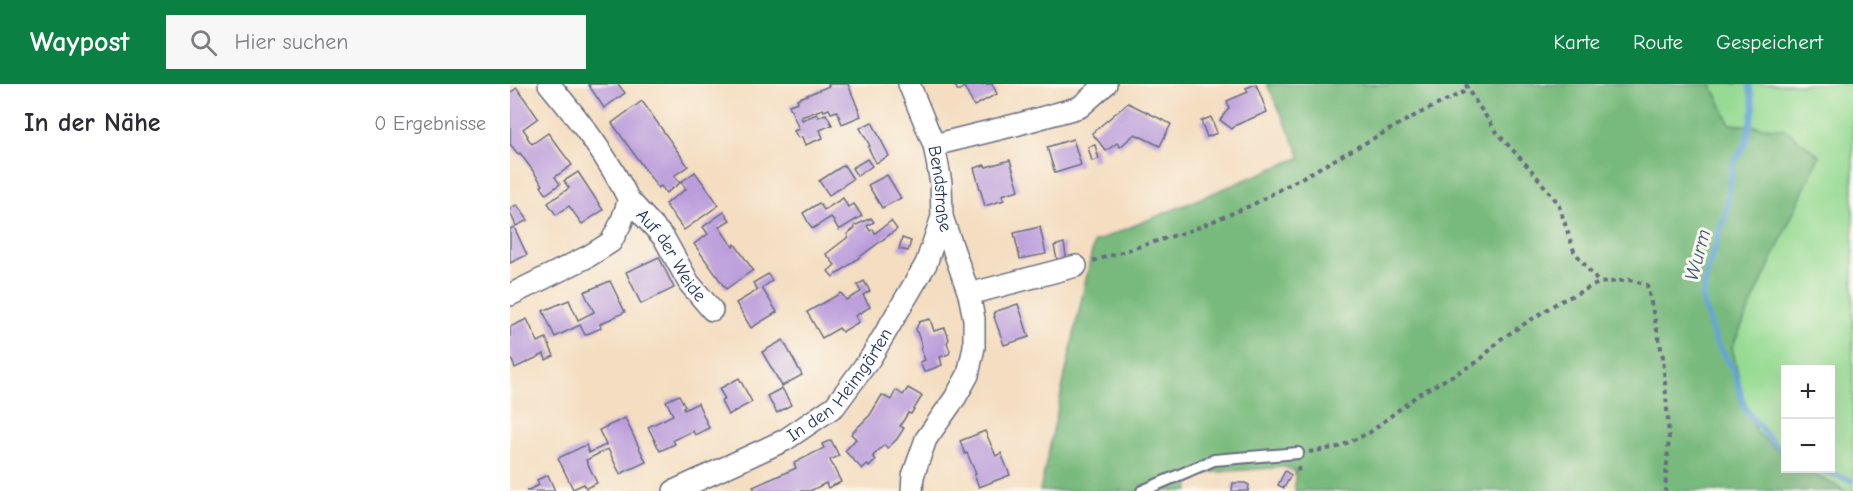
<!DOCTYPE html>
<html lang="de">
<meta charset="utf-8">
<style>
:root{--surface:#fff;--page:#f7f7f7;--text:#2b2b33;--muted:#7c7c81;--line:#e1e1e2;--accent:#0b8043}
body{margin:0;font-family:"Comic Neue",sans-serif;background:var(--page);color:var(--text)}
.controls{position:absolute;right:18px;bottom:18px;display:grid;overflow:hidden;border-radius:0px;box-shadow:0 6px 24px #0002}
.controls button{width:54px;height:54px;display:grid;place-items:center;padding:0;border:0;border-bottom:2px solid var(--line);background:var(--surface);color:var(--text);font:30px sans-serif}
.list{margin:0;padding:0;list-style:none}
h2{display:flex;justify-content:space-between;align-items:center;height:78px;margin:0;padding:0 24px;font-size:26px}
h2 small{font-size:20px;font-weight:400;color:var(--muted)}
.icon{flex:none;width:33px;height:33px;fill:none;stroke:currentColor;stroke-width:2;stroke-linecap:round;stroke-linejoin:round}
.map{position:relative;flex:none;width:1343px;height:407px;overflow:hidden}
header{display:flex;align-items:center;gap:36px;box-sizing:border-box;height:84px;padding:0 30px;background:var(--accent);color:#fff}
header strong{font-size:28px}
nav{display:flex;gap:33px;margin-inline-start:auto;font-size:21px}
.search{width:420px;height:54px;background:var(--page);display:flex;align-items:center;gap:15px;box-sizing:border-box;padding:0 21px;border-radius:0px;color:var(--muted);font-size:22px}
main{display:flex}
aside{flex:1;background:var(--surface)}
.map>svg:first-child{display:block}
</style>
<header>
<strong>Waypost</strong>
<div class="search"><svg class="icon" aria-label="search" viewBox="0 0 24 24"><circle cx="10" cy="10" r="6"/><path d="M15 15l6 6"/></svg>Hier suchen</div>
<nav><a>Karte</a><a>Route</a><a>Gespeichert</a></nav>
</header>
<main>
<aside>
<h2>In der Nähe<small>0 Ergebnisse</small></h2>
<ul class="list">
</ul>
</aside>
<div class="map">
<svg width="1343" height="407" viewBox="0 0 1343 407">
<rect width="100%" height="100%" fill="#fbf7ec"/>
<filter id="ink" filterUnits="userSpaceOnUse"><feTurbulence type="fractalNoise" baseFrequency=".0167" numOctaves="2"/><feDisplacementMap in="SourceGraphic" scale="12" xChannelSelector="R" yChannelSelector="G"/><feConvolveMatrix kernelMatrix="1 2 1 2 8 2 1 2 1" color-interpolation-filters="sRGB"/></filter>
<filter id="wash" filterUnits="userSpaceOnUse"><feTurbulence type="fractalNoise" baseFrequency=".008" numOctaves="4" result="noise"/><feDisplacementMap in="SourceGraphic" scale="24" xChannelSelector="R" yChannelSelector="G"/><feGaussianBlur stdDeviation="1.35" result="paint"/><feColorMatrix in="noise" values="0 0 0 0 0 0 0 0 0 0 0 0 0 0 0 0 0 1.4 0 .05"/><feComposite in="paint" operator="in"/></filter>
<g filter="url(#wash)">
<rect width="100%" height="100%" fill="#f4ddc0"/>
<path fill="#96da93" stroke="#588478" stroke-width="1.5" d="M1201 0H1343V407H1336L1292 385 1320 384V286H1276L1275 373 1246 348 1233 314 1222 263 1309 72 1275 45 1220 40Z"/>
<path fill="#78ba7d" stroke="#4a746e" stroke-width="1.5" d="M757 0H1201L1220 40 1275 45 1309 72 1222 263 1233 314 1246 348 1275 373 1276 384 1292 385 1336 407H785V387L775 383 683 390 678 402 679 407H530L584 158 791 73Z"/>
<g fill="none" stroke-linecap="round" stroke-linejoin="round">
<g stroke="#65a5d8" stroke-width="6">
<path d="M1239 0 1244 24 1236 58 1223 80 1216 127 1196 193 1192 215 1206 258 1224 287 1235 325 1262 358 1276 367"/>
<path d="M1305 384 1343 397"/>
</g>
</g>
<g id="blocks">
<g fill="#bb9ddb">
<path d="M78 0H108L115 9 94 24Z"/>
<path d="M318 0H338L351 32 332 40 327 27 321 29 319 25 314 27 313 25 291 33 292 36 307 30 308 33 316 30 322 41 310 46 313 54 295 61 292 53 288 54 284 47 289 45 279 21 288 18 287 15 319 2Z"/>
<path d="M444 0H482L487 10 464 22 454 3 448 7Z"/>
<path d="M746 0 757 28 726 41 722 45 710 36 719 24 717 17 738 8 736 4Z"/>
<path d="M7 4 28 34 13 45 18 52 17 53 22 60 38 49 62 81 45 93 50 100 36 110 31 102 33 101 10 69 8 70 0 60V9Z"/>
<path d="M132 17 178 82 164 92 170 99 156 109 151 102 148 104 102 39Z"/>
<path d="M618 19 661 40 650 62 625 50 610 63 607 59 596 67 582 49Z"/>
<path d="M701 33 707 49 697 53 691 37Z"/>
<path d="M362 38 379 72 366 79 358 63 360 62 350 44Z"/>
<path d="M563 55 571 81 545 89 537 63Z"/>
<path d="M585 61 589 75 582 77 578 63Z"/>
<path d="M357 75 362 82 347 92 342 84Z"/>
<path d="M500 76 509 106 492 111 494 116 475 122 464 84 475 81 476 83Z"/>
<path d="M334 81 343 95 319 111 309 97Z"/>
<path d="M68 88 93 126 72 140 59 122 46 131 38 119 59 104 54 97Z"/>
<path d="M185 88 209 121 174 146 155 120 176 105 171 98Z"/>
<path d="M377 91 391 114 372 124 358 101Z"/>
<path d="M333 114 338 123 344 120 352 132 329 146 321 133 302 145 293 129 309 119 314 126Z"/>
<path d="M7 121 18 136 6 142 0 128V124Z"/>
<path d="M214 128 220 136 209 143 223 163 225 160 243 186 216 205 184 160 198 150 193 143Z"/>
<path d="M361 134 364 138 357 142 360 147 363 145 365 149 381 137 387 145 323 193 318 187 325 181 316 170 338 153 337 150 345 144 344 142Z"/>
<path d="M4 143 17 171 0 179V145Z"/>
<path d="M530 143 536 170 510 175 504 149Z"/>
<path d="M392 154 401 157 398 167 389 165Z"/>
<path d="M554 159 557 178 548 180 544 162Z"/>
<path d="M149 173 164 204 131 220 116 188Z"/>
<path d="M258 190 262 197 252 204 267 228 241 244 226 219 248 206 243 199Z"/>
<path d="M100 197 115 228 90 240 91 244 75 251 70 241 45 253 33 227 59 216 68 236 84 228 74 208Z"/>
<path d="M354 197 360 207 353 211 360 223 345 232 349 238 332 248 329 244 312 254 297 228 331 209 336 216 351 208 347 201Z"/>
<path d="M508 220 519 253 494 261 484 233H485L484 228Z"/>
<path d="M17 235 28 258 36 254 44 272 36 276 34 270 5 284 0 272V243Z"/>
<path d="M420 235 424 247 435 244 439 255 437 259 440 267 439 270 430 273 432 281 414 288 410 278 415 276 411 265 412 262 406 245 409 238Z"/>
<path d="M273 256 292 291 272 302 252 268Z"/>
<path d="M229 294 242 318 218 331 211 317 215 315 209 305Z"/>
<path d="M272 304 281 321 267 329 257 312Z"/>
<path d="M398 304 412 312 401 330 398 329 390 342 394 344 387 355 378 364 374 361 363 372 366 376 359 383 357 380 352 385 335 367 346 355 341 350 360 331 372 311 381 316 386 306 393 311Z"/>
<path d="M169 311 175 322 173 323 174 326 188 319 199 344 185 351 183 347 163 356 165 360 150 367 138 343 163 331 156 317Z"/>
<path d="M115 334 136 378 110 390 98 365 76 376 87 399 76 404 74 400 63 405 48 374 76 361 79 369 96 361 89 346Z"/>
<path d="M475 347 486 372 491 369 500 391 469 403 464 391 466 390 457 369 455 370 450 357Z"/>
<path d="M321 356 329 372 320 376 331 398 318 404 316 399 300 407H246L243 403 286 384 284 379 314 364 312 360Z"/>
<path d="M775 387 781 391 774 404 768 401Z"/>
<path d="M38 391 45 407H16L29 401 27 396Z"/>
<path d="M723 399H735L739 401 738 407H722Z"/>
</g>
</g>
</g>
<g filter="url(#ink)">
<use href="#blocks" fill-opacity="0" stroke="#676c80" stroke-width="1.5"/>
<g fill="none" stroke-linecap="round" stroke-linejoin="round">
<defs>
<path id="service" d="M632 407 704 376 788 369"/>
<g id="minor">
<path id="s1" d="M399 0 424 61 431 99 432 133 459 210 464 235V263L458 291 445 314 416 355 403 392 402 407"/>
<path d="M424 61 509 40 570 23 596 0"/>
<path id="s2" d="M119 116 154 154 179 199 202 226"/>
<path d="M459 210 566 182"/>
<path d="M0 211 79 172 101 158 111 139 119 116C98 73 70 37 39 0"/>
<path id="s3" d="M164 407 275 356 325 322 361 273 416 180 432 133"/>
</g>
</defs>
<use href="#service" stroke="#676c80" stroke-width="14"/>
<use href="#minor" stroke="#676c80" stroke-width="24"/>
<g stroke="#676c80" stroke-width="4" stroke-dasharray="4.5 4.5" stroke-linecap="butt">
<path d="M956 0 958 6 988 50 1023 88 1048 119 1064 167 1089 199"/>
<path d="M583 177 682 146 742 121 906 31 958 6"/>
<path d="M799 368 828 363 859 349 909 310 969 277 991 255 1047 219 1089 199 1121 196 1137 201 1153 273 1159 351 1155 407"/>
<path d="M788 383 789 392"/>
</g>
<use href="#service" stroke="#fff" stroke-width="10"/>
<use href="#minor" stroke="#fff" stroke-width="21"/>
</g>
</g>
<g text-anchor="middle" stroke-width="6" stroke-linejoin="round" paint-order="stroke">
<g font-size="18" fill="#1b2f5e" stroke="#fbf7ec">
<text dy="6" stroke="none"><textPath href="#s1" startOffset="110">Bendstraße</textPath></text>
<text dy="6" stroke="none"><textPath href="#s2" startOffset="70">Auf der Weide</textPath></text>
<text dy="6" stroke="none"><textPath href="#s3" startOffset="201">In den Heimgärten</textPath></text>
</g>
<g font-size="20" font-style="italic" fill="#355889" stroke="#fbf7ec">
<text transform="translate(1187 171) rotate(-75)" y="7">Wurm</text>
</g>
</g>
</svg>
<div class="controls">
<button>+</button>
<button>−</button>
</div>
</div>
</main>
